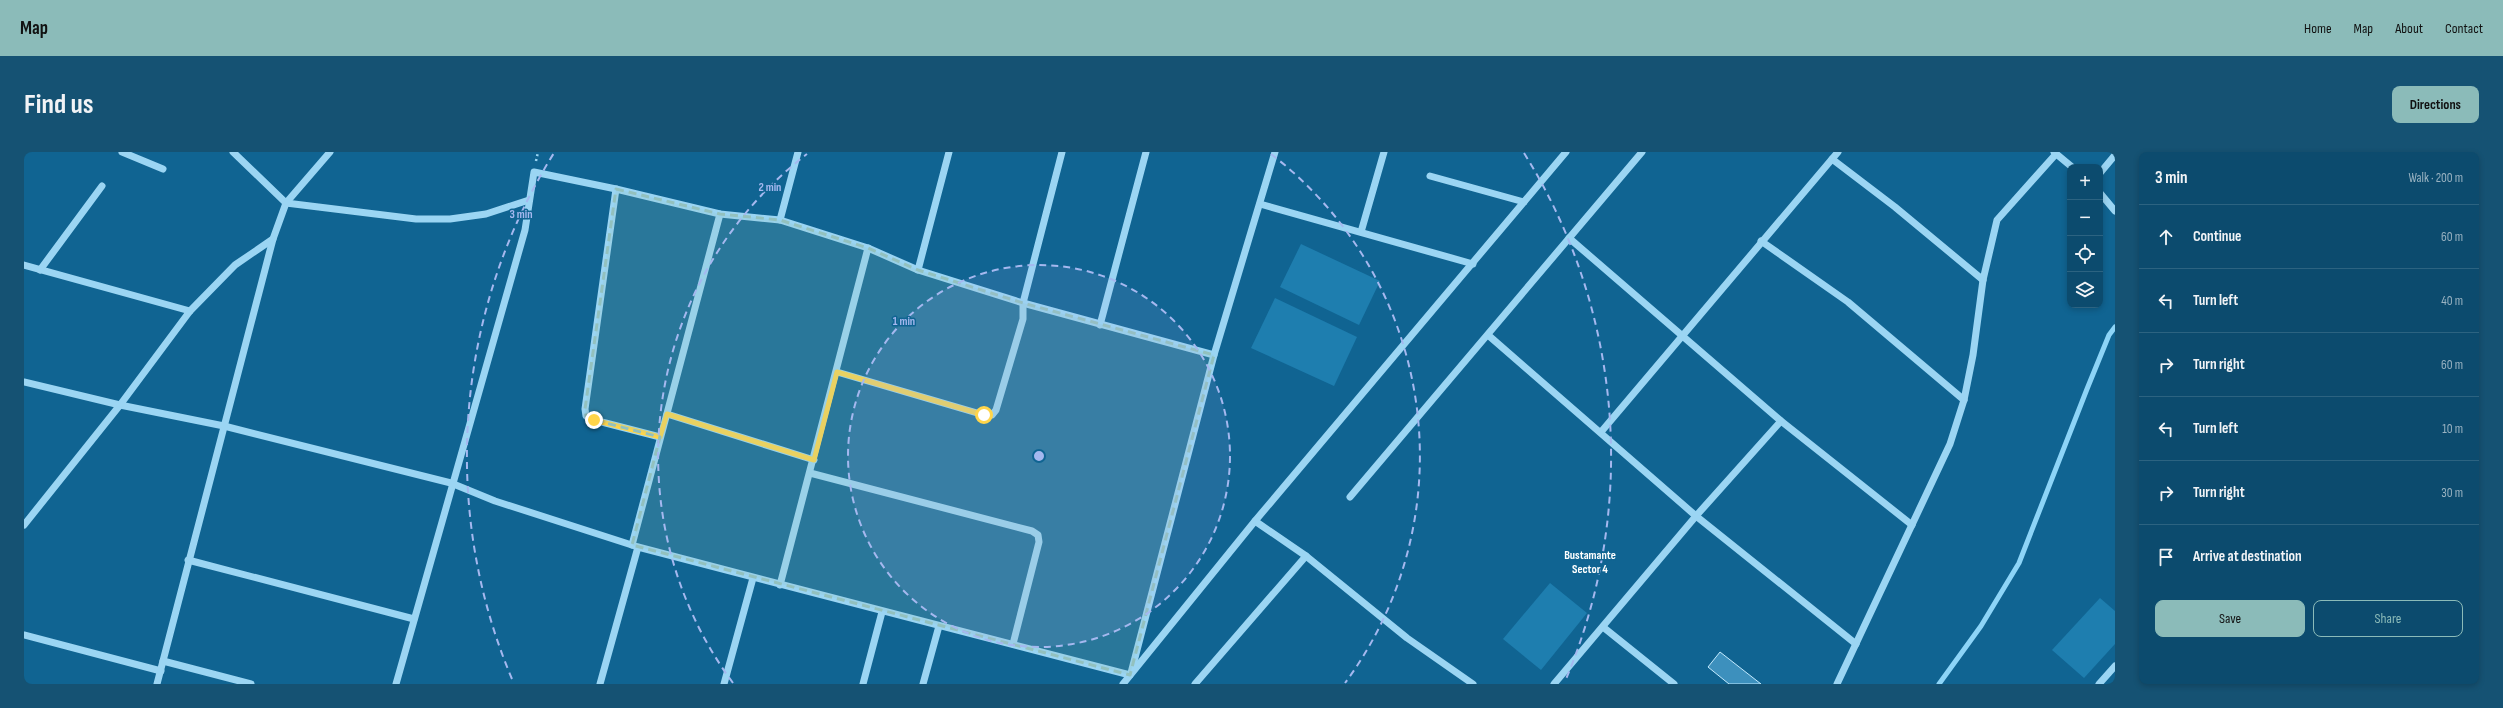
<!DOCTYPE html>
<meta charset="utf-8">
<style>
:root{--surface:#0c4b6e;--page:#155273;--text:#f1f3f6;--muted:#9ab3c2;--line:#2c6381;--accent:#8bbbb9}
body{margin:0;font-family:"Sofia Sans Condensed",sans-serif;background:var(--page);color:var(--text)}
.controls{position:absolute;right:12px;top:12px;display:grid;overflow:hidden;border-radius:8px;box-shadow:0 2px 6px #0003}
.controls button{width:36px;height:36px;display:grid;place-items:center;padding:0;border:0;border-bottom:1px solid var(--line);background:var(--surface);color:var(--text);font:20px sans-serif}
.stop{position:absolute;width:12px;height:12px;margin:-9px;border:3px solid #ffd54a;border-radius:50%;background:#fff}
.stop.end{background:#ffd54a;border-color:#fff;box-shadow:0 1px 4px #0008}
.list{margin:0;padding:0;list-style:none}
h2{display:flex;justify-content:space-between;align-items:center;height:52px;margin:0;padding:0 16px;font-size:17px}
h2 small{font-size:13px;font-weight:400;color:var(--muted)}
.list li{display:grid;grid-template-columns:26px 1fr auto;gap:12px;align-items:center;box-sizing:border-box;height:64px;padding:0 16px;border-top:1px solid var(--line)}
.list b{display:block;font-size:15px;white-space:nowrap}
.list em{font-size:13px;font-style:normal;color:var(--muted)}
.actions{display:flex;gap:8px;padding:12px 16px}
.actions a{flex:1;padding:9px 0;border:1px solid var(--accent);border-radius:8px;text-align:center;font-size:14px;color:var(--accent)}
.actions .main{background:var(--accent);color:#111}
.icon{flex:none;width:22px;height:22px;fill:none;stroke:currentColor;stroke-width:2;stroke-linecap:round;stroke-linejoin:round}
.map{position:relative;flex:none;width:2091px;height:532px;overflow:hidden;border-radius:8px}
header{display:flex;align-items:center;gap:24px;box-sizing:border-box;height:56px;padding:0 20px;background:var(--accent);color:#111}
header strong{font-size:19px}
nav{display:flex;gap:22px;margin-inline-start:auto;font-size:14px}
.intro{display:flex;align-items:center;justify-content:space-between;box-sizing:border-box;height:96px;padding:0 24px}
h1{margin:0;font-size:28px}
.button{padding:10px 18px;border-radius:8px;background:var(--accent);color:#111;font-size:14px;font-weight:700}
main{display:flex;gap:24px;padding:0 24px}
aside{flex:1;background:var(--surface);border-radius:8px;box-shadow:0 2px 6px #0003}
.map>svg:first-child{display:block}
</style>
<header>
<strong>Map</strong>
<nav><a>Home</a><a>Map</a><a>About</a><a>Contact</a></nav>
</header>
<div class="intro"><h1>Find us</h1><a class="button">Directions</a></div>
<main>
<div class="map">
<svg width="2091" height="532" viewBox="0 0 2091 532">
<rect width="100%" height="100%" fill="#106492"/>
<g fill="#1e7eaf">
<path d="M1277 92 1356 129 1335 173 1256 135Z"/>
<path d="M1251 146 1333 185 1310 234 1227 196Z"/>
<path d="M1526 431 1563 461 1517 518 1479 487Z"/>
<path d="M2076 446 2091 459V492L2060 526 2028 498Z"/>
</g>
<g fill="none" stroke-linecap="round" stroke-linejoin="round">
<path stroke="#8dd4f7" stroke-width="5" d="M1915 532 1957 474 1995 411 2063 237 2085 183 2091 175"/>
</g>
<path fill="#3d90bd" stroke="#c3eafe" d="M1696 500 1737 532H1705L1684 515Z"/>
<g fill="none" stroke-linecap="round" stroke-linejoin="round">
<path stroke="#9bd5f3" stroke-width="2.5" stroke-dasharray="2 3" stroke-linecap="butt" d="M512 9 514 0"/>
<g stroke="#9bd5f3" stroke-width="7">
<path d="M98 0 139 17"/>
<path d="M209 0 262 51 392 67H426L462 62 505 48"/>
<path d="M2030 0 2048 15"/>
<path d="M1808 7 1871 55 1959 128"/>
<path d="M2076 21 2091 3"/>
<path d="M1406 24 1500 50"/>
<path d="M592 37 561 257 562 264 570 268 636 285"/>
<path d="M2076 41 2091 59"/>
<path d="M1236 52 1449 112"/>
<path d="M756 68 774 0"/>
<path d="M1337 80 1360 0"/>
<path d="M1545 86 1757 269 1888 373"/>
<path d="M1737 89 1824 150 1940 248"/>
<path d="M0 113 166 159"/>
<path d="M16 118 78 34"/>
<path d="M894 118 925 0"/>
<path d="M1076 173 1122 0"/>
<path d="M1464 183 1672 364 1832 492"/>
<path d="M813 220 960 263H968L972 258 999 167V151L1038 0"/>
<path d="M0 230 96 253 200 274 427 331 471 349 614 395 1106 523"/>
<path d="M643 262 790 308"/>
<path d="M1577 280 1814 0"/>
<path d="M786 321 1008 379 1014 383 1015 390 989 492"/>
<path d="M1326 345 1618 0"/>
<path d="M1231 369 1282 404 1383 486 1449 532"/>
<path d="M0 373 96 253 166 159 211 113 249 87 262 51 306 0"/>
<path d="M608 393 696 62"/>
<path d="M164 408 390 467"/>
<path d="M756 433 844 96"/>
<path d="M1579 475 1650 532"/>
<path d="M0 483 137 519"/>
<path d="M139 509 227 532"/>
<path d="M1107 521 1190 203 1251 0"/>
<path d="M133 532 249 87"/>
<path d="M372 532 501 78 510 20 592 37 696 62 756 68 844 96 894 118 999 151 1190 203"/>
<path d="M576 532 614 395"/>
<path d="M700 532 729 426"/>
<path d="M839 532 858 460"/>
<path d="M899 532 915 474"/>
<path d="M1099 532 1231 369 1542 0"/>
<path d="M1171 532 1282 404"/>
<path d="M1530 532 1672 364 1757 269"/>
<path d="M1813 532 1926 292 1940 248 1949 203 1959 128 1973 68 2032 2"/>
<path d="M2075 532 2091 514"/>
</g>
</g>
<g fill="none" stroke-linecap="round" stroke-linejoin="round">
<path stroke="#ffd54a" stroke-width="5" d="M570 268 636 285 643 262 790 308 813 220 960 263"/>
</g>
<path fill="#93c1be" fill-opacity="0.2" stroke="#93c1be" stroke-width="3" stroke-dasharray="8 5" stroke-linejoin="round" d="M592 37 696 62 756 68 844 96 894 118 999 151 1190 203 1106 523 608 393 636 285 570 268 562 264 561 257Z"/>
<circle cx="1015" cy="304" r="191" fill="#a5b8ef" fill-opacity=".12"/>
<g fill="none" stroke="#a5b8ef" stroke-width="2" stroke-dasharray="7 5">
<circle cx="1015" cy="304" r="191"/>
<path d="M709 531A381 381 0 0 1 783 2M1247 2A381 381 0 0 1 1321 531"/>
<path d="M488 527A572 572 0 0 1 530 1M1500 1A572 572 0 0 1 1542 527"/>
</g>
<g text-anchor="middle" stroke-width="3" stroke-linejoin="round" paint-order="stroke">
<g font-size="12" font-weight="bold" fill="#fff" stroke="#106492">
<text x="1566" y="407">Bustamante<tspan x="1566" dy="14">Sector 4</tspan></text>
</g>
</g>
<circle cx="1015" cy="304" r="6" fill="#a5b8ef" stroke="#106492" stroke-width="2"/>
<g font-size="12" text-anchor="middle" font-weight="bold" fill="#a5b8ef" stroke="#106492" stroke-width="3" stroke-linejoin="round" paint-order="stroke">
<text x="746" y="39">2 min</text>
<text x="497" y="66">3 min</text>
<text x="880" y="173">1 min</text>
</g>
</svg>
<div class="controls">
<button>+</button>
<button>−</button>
<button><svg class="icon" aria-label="locate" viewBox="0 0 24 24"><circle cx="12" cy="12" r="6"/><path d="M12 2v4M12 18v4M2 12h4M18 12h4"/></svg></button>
<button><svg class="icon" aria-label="layers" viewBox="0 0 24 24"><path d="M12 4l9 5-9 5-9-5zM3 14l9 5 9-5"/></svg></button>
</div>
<div class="stop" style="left:960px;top:263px"></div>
<div class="stop end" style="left:570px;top:268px"></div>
</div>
<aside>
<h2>3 min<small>Walk · 200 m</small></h2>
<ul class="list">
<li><svg class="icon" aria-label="ahead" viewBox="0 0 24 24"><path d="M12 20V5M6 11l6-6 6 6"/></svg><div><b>Continue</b></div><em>60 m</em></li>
<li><svg class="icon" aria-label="left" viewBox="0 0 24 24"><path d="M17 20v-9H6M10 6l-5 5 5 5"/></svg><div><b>Turn left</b></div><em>40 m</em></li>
<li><svg class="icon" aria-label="right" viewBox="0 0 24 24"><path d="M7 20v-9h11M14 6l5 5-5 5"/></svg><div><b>Turn right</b></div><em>60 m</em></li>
<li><svg class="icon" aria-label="left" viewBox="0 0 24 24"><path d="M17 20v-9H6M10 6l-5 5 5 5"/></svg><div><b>Turn left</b></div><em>10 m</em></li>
<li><svg class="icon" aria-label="right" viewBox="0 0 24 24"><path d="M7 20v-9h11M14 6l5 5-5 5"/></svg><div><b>Turn right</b></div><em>30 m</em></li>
<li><svg class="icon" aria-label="arrive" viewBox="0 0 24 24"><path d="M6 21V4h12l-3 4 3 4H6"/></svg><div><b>Arrive at destination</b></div></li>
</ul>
<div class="actions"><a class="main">Save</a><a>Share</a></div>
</aside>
</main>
